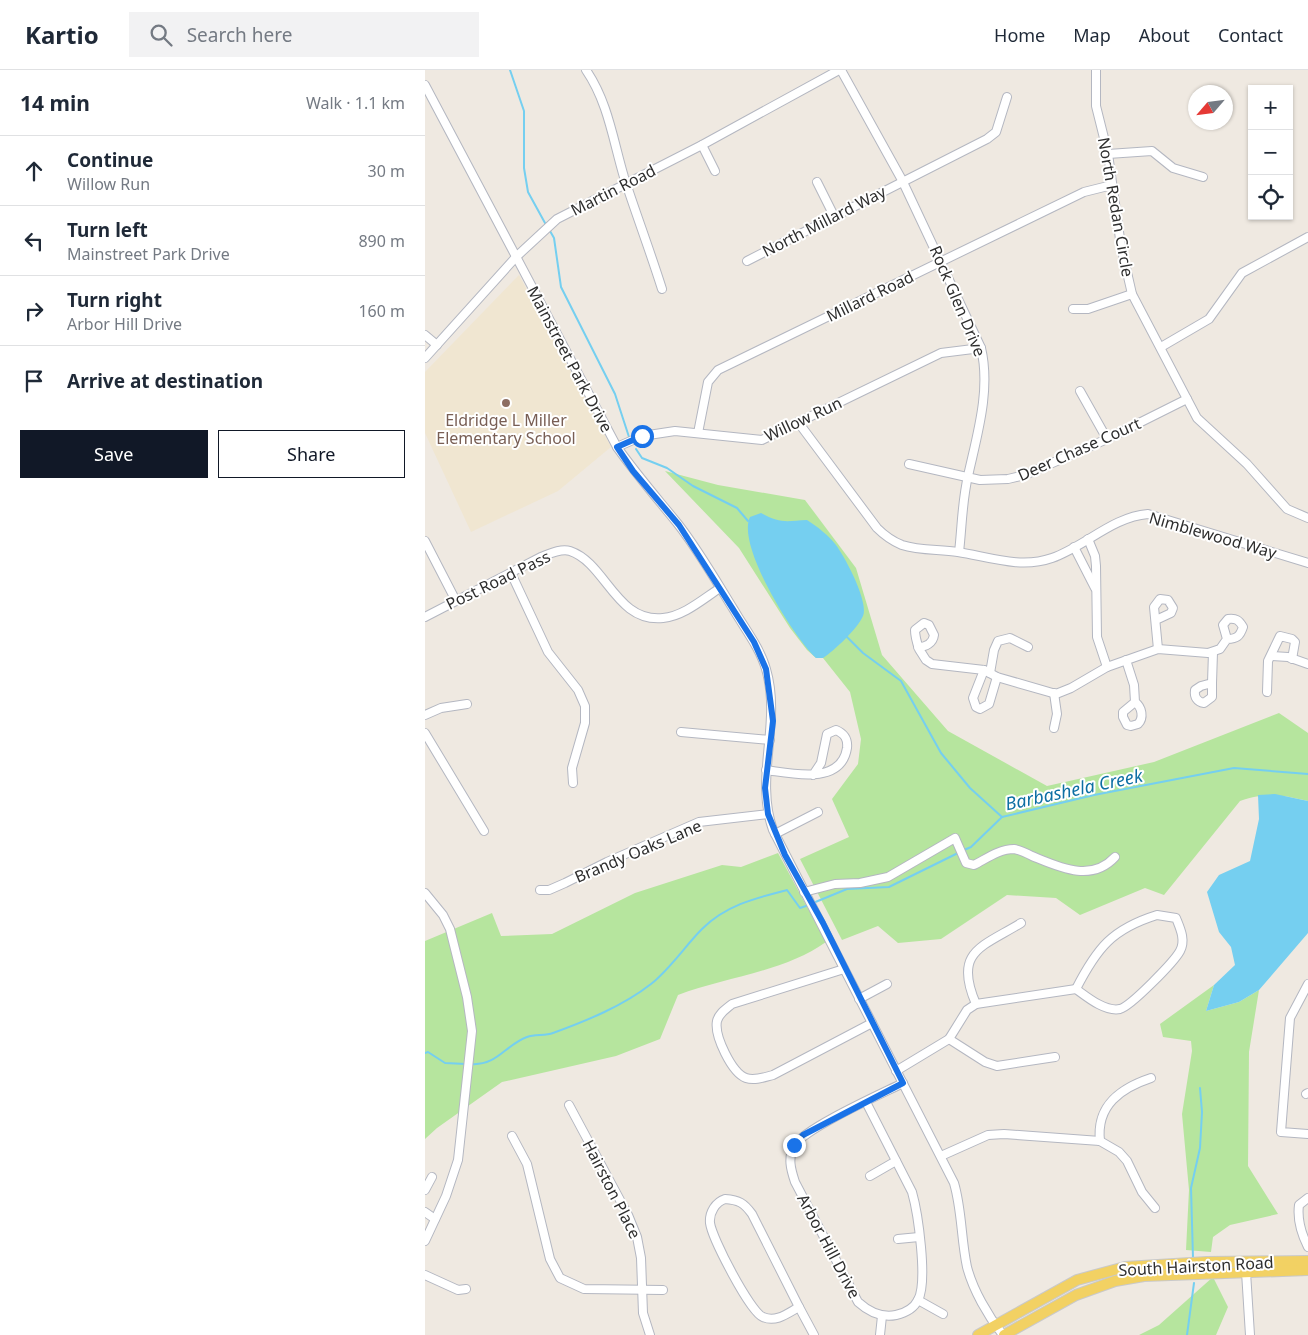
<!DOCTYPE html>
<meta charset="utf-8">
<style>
:root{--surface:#fff;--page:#f2f2f3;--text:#1f2937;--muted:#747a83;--line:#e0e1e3;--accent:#111827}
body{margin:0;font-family:"Noto Sans",sans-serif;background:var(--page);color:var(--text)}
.controls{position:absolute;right:15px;top:15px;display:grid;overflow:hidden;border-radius:0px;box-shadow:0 1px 4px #0004}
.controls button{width:45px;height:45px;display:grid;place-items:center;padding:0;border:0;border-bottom:1px solid var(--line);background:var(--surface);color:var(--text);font:25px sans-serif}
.compass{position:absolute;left:763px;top:15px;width:45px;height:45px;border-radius:50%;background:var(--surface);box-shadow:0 1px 4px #0004;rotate:242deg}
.stop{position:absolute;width:15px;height:15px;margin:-11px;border:4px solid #1a73e8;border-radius:50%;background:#fff}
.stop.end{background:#1a73e8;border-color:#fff;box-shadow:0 1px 5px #0008}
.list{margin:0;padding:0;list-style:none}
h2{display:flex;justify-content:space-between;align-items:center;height:65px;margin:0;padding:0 20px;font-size:21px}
h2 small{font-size:16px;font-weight:400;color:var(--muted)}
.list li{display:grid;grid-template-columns:32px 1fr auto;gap:15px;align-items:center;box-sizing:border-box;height:70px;padding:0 20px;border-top:1px solid var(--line)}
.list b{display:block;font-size:19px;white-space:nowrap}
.list p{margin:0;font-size:16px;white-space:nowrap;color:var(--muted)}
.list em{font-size:16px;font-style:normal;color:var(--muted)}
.actions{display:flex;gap:10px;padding:15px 20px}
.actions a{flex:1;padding:11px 0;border:1px solid var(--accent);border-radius:0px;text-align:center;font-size:18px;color:var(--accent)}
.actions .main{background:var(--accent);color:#fff}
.icon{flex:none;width:28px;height:28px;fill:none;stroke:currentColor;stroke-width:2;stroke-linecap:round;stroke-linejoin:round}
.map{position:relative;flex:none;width:883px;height:1265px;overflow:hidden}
header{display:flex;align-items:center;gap:30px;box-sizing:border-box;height:70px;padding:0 25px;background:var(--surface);border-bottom:1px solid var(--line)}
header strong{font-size:24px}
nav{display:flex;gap:28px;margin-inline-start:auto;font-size:18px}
.search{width:350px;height:45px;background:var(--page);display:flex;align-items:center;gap:12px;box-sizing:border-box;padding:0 18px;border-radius:0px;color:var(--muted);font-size:19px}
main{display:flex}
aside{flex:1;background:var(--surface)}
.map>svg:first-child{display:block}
</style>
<header>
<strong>Kartio</strong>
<div class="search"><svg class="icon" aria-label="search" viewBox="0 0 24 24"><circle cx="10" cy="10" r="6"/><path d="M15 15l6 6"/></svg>Search here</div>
<nav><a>Home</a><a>Map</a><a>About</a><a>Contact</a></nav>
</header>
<main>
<aside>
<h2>14 min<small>Walk · 1.1 km</small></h2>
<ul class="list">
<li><svg class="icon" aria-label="ahead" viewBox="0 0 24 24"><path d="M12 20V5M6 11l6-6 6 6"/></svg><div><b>Continue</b><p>Willow Run</p></div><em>30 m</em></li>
<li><svg class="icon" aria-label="left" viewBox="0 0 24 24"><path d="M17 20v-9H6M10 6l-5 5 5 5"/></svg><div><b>Turn left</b><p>Mainstreet Park Drive</p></div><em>890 m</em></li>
<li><svg class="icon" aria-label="right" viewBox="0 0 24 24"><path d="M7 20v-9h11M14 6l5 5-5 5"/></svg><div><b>Turn right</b><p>Arbor Hill Drive</p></div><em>160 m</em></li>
<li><svg class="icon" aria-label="arrive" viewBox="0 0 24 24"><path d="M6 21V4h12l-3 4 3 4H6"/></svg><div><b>Arrive at destination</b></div></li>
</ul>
<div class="actions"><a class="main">Save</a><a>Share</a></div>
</aside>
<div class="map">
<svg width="883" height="1265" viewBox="0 0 883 1265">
<rect width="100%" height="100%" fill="#efe9e1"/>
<path fill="#f0e6d1" d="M94 205 186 377 133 421 46 462 0 363V302Z"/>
<g fill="#b6e59e">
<path d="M240 401 293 415 380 430 431 498 457 585 523 661 622 716 729 692 854 643 883 663V731C856 725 842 722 815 731L739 825 720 818 655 845 631 828 582 825 516 869 473 873 453 856 417 870 375 789 424 767 407 729 433 694 436 669 425 622 398 588H391L382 580 365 558 314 478Z"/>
<path d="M353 783 401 872C359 902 300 907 253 925L235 969 191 986 77 1012 12 1058 0 1069V871L67 843 76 866 127 864 210 823 297 795 316 797Z"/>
<path d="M789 915 781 941 814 932 834 920 824 982 823 1096 853 1144 805 1155 788 1167 786 1182 761 1180 764 1120 757 1044 767 981 766 971 738 967 735 954Z"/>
<path d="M788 1207 803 1237 791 1265H714L734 1255Z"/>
</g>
<g fill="#75cff0">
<path d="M336 443C355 454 362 451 382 450 393 457 403 465 411 475 420 487 444 532 438 546 433 558 409 581 398 588H391C369 568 311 475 325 447Z"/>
<path d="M850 724 883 731V863L834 920 814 932 781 941 789 915 810 895 806 877 794 862 782 822 794 805 825 791 834 749 833 725Z"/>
</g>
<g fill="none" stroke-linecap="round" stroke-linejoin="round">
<g stroke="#75cff0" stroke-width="2">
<path d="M85 0 99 41V98L103 122 120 153"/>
<path d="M125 161 129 168 136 217 190 324 204 367"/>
<path d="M211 379 217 388 242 398 268 416 312 438 323 451"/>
<path d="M421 566 438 583 476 611 516 683 545 718 577 747"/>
<path d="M539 780 546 777 577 747 669 725 809 698 883 704"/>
<path d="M388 833 422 819 464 817 535 782"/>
<path d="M0 983 3 982 20 993 41 994"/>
<path d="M46 994C72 996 80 975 102 967 110 964 120 966 128 963 161 951 198 936 226 914 246 898 260 876 277 859 301 835 331 828 362 820L375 838 384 835"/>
<path d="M768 1188 766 1118 775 1078 777 1042 775 1018"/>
<path d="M762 1265 769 1213"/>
</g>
<defs>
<g id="minor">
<path d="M161 0C183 32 188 70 199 107 211 144 225 181 237 219"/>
<path d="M416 0 477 110 556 278C566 320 552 365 543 406 537 431 537 457 534 482"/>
<path d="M671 0V36L683 84 696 176 707 224 772 348 822 394 862 439 883 448"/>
<path d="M0 15 192 377C211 404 232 428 253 454 274 481 291 511 309 540 320 559 335 578 341 599 357 653 329 707 348 760L529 1113C537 1140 536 1169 542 1197 548 1220 563 1246 578 1265"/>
<path d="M277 75 290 101"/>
<path d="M683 84 727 81 748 98 778 107"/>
<path d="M392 112 409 146"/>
<path d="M322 191 562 69 571 62 582 27"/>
<path d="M648 239H663L707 224"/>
<path d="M0 265 12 275"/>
<path d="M736 277 784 249 817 203 883 167"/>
<path d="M0 288 91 187 132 149 277 75 414 0"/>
<path d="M655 321 682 369"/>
<path d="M373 352 452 458C459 465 467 471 477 475 495 481 515 479 533 482 564 487 596 499 627 488 661 476 687 447 723 444L883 493"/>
<path d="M273 363 283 312 293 300 659 122 687 115"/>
<path d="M192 377 217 366 250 361 337 370 516 283 556 278"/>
<path d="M484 394 555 410 583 409 600 405 682 369 762 329"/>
<path d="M663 469 670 486 671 496 672 567 682 597"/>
<path d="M0 471 31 531"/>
<path d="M649 477 670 518"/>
<path d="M86 503 123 582 153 620 160 636V653L147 698 148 713"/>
<path d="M0 547 116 487C124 484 136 478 145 481 181 493 191 553 238 548 259 546 278 529 295 518"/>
<path d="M731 550 746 543 748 538 743 530 735 529 729 537 733 579"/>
<path d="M493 577C501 577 508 573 509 565L504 555 499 553 490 560C490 567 492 573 494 579L501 590 507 594 559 600 572 607 631 624 646 618 682 597 733 579 783 583 795 579 802 569C812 569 815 566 818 557 814 550 811 548 803 549L798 555 802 569"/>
<path d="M847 586 863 587 883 594"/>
<path d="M701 590 709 615 710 632 698 642V647L702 655 706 656 713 654C719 648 717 637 710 632"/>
<path d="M559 600 548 628 551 637 555 639 564 634 572 607"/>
<path d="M565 603 569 580 573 571 585 568 603 577"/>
<path d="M787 613V627L779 633C772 632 769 627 770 620L776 616 787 613 788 582"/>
<path d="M842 622 843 591 855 566 867 569 870 572 867 589"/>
<path d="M0 645 16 638 42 634"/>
<path d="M629 658 632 644 629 623"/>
<path d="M256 662 345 670"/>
<path d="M0 663 59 761"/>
<path d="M341 700C365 703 416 716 422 678 423 669 420 664 411 660L402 664 396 693 388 705"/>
<path d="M350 764 393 742"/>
<path d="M115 820H124L140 813 182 792 274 752 343 744"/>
<path d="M379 822 410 814 435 813 463 807 530 768 541 793 549 795C561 789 574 779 589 779 595 780 601 783 607 786 634 797 666 813 690 787"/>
<path d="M0 823 18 845 25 859 42 927 47 961 33 1090 21 1126 0 1171"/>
<path d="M732 845 751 848C755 858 761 870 755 881 749 892 706 936 695 939 680 942 662 927 651 919 672 878 687 859 732 845Z"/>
<path d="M419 899 307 934C301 939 294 943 292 951 289 966 307 1003 321 1008 330 1011 340 1007 348 1005L447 953"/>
<path d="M883 914 865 948 856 1062 883 1064"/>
<path d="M434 929 462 914"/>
<path d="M551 934C528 881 557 877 596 853"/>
<path d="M524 969 560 992 572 996 630 987"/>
<path d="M471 1001 524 969 542 940 551 934 651 919"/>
<path d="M881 1024 883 1023"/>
<path d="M441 1032 487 1122C493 1143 503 1212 493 1230 489 1238 480 1243 471 1245 456 1248 444 1242 433 1232L370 1112C366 1100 362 1087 370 1075 380 1058 456 1024 478 1013"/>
<path d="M144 1035 203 1145 212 1167 216 1188 218 1243 225 1265"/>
<path d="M87 1066 102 1094 125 1189 135 1208 159 1219 238 1220"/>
<path d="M675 1071C671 1035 696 1018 726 1008"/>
<path d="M516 1086 563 1065 579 1064 675 1071 694 1082 702 1091 717 1122 730 1138"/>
<path d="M445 1106 471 1091"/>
<path d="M0 1120 7 1107"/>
<path d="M883 1128 874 1135C872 1150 876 1163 883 1177"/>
<path d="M300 1129C314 1130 319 1133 327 1144L374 1237C363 1243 351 1253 338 1247 325 1242 287 1168 285 1153 284 1142 291 1132 300 1129Z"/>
<path d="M0 1142 10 1149"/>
<path d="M473 1169 494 1167"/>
<path d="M821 1202 825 1265"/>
<path d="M0 1205 33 1220 41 1219"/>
<path d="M493 1230 518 1244"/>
<path d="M374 1237 389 1265"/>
<path d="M455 1265 457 1246"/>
</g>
<g id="major">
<path d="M553 1265 652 1210 700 1197 782 1192 883 1191"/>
<path d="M579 1265 651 1225 690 1211 719 1206 883 1200"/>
</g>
</defs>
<use href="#minor" stroke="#b4b7c1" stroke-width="10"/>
<use href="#major" stroke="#c9c9c9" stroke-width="12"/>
<use href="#minor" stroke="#fff" stroke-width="8"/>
<use href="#major" stroke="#f2d163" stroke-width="10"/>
</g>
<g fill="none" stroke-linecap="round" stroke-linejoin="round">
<path stroke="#1a73e8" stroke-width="6" d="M217 366 192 377 208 401 254 455 329 572 341 599 348 651 340 718 343 744 360 785 398 853 478 1013 378 1065 369 1075"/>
</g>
<circle fill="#8d6e63" stroke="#fff" stroke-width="2" cx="81" cy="333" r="5"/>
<g text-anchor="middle" stroke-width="4" stroke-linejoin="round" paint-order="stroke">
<g font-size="16" fill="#2e2e2e" stroke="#fff">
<text transform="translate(188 120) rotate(-27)" y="6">Martin Road</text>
<text transform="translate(691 137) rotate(80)" y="6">North Redan Circle</text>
<text transform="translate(399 151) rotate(-27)" y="6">North Millard Way</text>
<text transform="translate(445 226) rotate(-26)" y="6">Millard Road</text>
<text transform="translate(533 231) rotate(67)" y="6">Rock Glen Drive</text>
<text transform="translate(145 289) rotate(62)" y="6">Mainstreet Park Drive</text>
<text transform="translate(378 349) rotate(-25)" y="6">Willow Run</text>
<text transform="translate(654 379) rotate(-24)" y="6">Deer Chase Court</text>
<text transform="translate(788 465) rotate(16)" y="6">Nimblewood Way</text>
<text transform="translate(73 510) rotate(-26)" y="6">Post Road Pass</text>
<text transform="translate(213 781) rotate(-23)" y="6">Brandy Oaks Lane</text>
<text transform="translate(187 1119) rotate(63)" y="6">Hairston Place</text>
<text transform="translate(404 1176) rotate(62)" y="6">Arbor Hill Drive</text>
<text transform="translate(771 1196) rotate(-3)" y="6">South Hairston Road</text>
</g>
<g font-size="16" fill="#785e54" stroke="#fff">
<text x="81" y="356">Eldridge L Miller<tspan x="81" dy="18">Elementary School</tspan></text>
</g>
<g font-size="18" font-style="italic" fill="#0d6fa3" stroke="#fff">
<text transform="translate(649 720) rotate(-12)" y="6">Barbashela Creek</text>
</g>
</g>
</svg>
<div class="controls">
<button>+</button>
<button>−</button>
<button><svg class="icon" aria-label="locate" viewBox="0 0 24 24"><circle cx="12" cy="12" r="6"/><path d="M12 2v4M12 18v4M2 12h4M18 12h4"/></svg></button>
</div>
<svg class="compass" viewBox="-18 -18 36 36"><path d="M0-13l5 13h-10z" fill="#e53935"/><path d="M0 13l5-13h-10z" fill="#747a83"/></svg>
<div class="stop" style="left:217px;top:366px"></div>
<div class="stop end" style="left:369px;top:1075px"></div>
</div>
</main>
